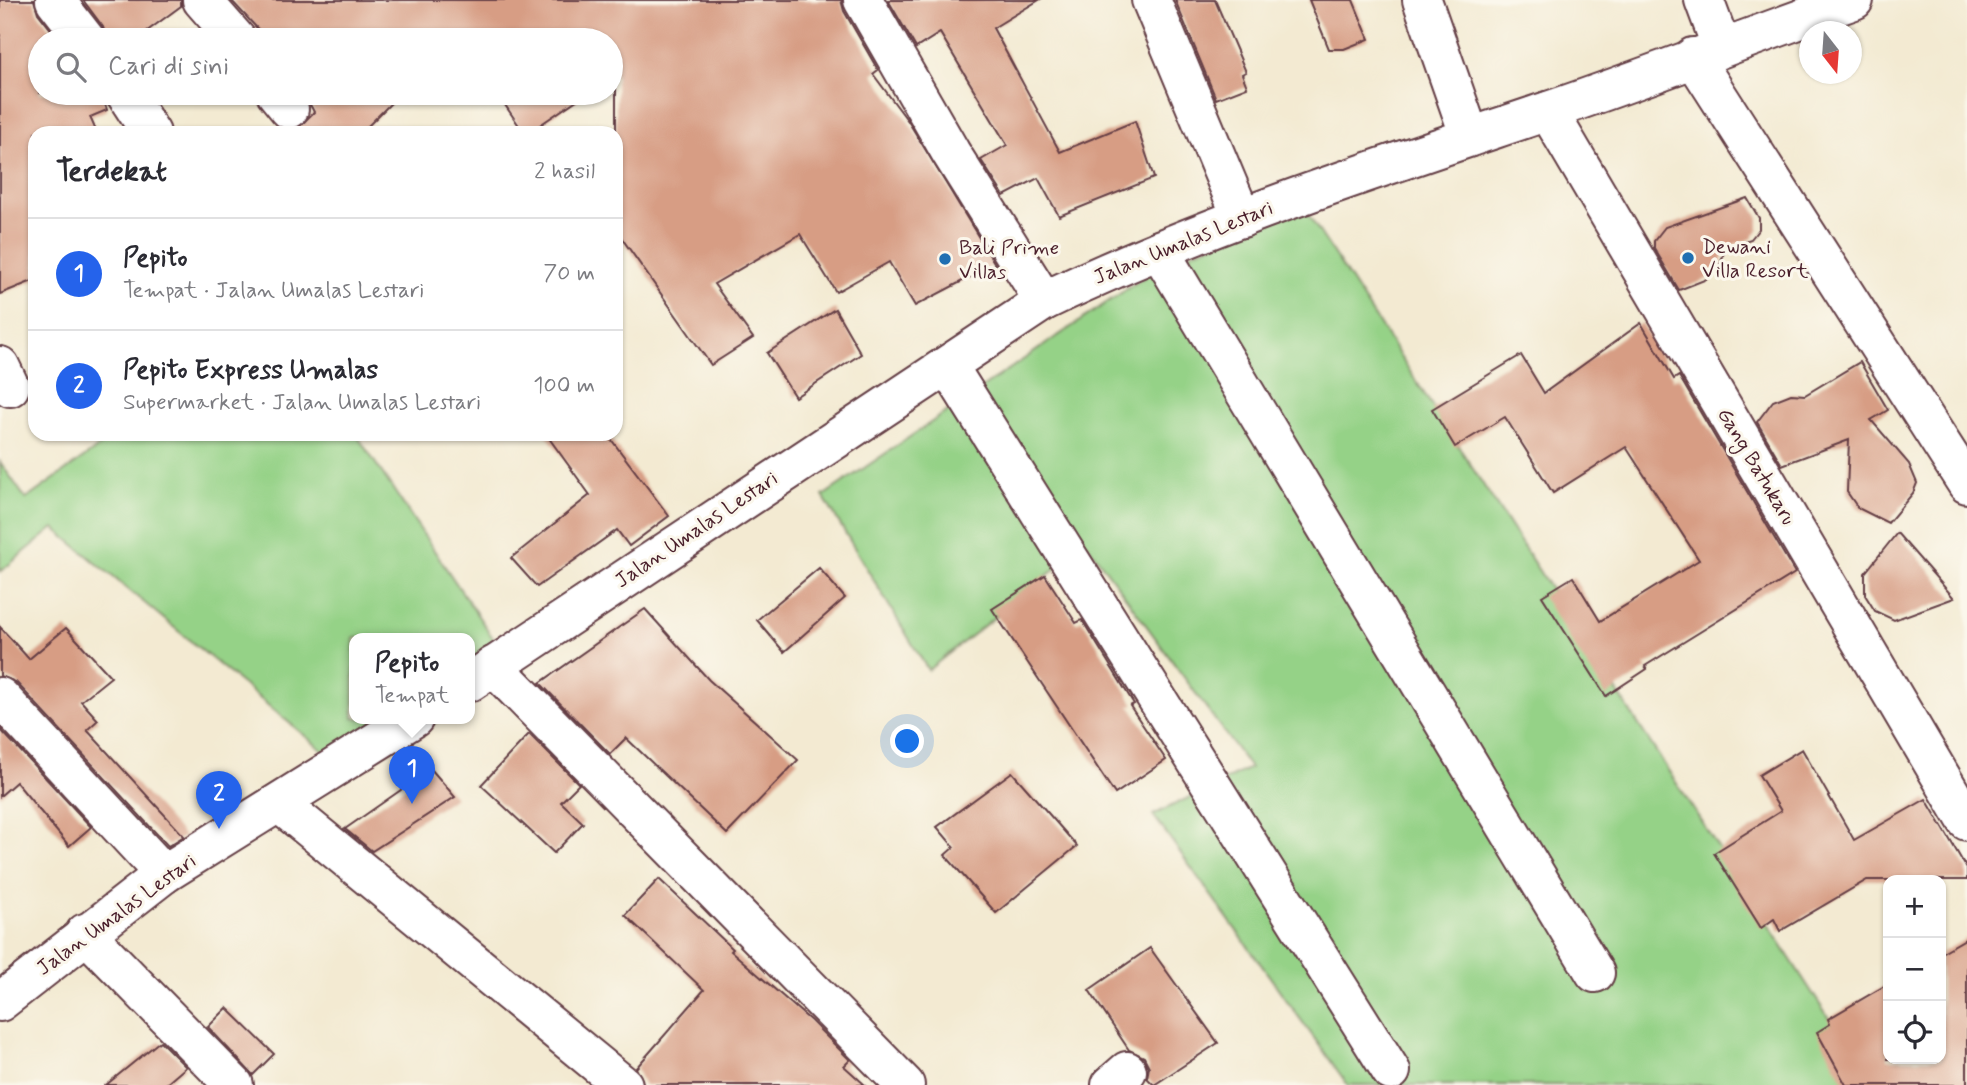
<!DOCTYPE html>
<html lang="id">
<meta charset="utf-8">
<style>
:root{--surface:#fff;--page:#f7f7f7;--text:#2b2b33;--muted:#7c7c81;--line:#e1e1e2;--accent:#2563eb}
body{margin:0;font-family:Mynerve,sans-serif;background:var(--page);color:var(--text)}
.controls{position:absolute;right:21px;bottom:21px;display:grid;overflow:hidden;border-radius:14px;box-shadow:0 2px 5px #0004}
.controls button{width:63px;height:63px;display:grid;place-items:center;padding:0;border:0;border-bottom:2px solid var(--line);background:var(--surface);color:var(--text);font:35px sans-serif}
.compass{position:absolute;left:1799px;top:21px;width:63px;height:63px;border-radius:50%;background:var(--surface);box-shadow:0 2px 5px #0004;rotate:163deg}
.you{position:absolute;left:908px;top:742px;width:24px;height:24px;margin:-18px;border:5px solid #fff;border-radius:50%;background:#1a73e8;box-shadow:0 0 0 10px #1a73e833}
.badge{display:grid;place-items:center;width:46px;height:46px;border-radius:50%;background:var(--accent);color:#fff;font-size:23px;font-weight:700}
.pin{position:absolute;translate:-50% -58px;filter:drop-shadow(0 2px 4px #0008)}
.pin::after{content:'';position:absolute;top:37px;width:24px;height:21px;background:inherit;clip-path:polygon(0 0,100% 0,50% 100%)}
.popup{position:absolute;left:349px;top:633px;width:126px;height:91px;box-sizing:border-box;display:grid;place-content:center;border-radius:14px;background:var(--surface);filter:drop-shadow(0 2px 5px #0005);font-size:23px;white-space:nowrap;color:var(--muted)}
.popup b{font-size:26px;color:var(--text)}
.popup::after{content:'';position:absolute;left:50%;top:100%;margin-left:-14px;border:14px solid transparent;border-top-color:var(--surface)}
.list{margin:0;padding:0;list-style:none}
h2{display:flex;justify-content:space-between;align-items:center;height:91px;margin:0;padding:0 28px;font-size:30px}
h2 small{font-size:23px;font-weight:400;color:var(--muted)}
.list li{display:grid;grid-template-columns:46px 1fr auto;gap:21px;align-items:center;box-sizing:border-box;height:112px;padding:0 28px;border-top:2px solid var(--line)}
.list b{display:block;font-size:26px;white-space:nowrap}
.list p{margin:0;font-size:23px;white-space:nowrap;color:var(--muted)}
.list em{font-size:23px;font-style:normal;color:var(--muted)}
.icon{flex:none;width:38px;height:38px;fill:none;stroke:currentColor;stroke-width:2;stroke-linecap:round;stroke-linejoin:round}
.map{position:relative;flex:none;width:1967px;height:1085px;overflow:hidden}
.search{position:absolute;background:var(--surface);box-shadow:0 2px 5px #0004;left:28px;top:28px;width:595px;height:77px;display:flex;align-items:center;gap:18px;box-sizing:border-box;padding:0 24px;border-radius:38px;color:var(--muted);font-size:26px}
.panel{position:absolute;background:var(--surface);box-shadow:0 2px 5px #0004;left:28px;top:126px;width:595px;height:315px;border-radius:21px}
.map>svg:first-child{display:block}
</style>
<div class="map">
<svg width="1967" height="1085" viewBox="0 0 1967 1085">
<rect width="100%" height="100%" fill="#fbf7ec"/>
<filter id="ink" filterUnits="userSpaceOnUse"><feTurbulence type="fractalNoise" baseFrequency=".0143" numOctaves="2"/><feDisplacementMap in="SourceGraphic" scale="14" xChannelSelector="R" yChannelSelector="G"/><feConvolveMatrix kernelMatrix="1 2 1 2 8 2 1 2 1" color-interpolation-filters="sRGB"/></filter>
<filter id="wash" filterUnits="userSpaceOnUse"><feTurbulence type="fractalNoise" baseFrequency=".00686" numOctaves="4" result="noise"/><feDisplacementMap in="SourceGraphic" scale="28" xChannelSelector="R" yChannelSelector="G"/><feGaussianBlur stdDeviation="1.57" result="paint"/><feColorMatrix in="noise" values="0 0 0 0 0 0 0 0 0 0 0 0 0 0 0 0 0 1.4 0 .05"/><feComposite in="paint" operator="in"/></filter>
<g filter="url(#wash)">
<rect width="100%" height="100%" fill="#f3ead2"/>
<g fill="#95d287" stroke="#707859" stroke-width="2">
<path d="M1304 208 1872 1085H1348L1153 815 1250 768 1087 544 928 670 823 496 1165 263Z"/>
<path d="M117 434H356L517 674 470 702V638H354V718H443L351 774 54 528 0 572V462L26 499Z"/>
</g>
<g id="blocks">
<g fill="#d79d84">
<path d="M0 0H34L38 13 59 40H40V93H101L107 110 90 117 97 133H35V280L0 294Z"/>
<path d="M83 0H181V6L135 40H107L103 27Z"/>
<path d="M231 0H841L844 11 878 70 873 74 908 121 995 264 915 306 889 262 836 292 800 234 714 284 753 338 711 365 616 230V73L611 77V40H461L458 35 453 40H268Z"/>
<path d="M888 0H1039L993 28 1060 152 1135 121 1154 178 1059 216 1038 178 1004 196 981 160 1007 145 940 33 916 48Z"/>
<path d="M1175 0H1215L1246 72 1242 74 1247 87 1216 99Z"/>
<path d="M1309 0H1353L1369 39 1344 49H1329Z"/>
<path d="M304 93H401L361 133H293L314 112Z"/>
<path d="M497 93H587L528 133H524Z"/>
<path d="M1747 198 1759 218V229L1751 239 1726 247 1720 265 1707 279 1679 290 1654 248V241L1665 227Z"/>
<path d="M835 309 861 354 795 397 767 353Z"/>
<path d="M1641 323 1674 379 1679 376 1795 573 1645 666 1647 669 1606 696 1542 596 1573 577 1600 621 1699 560 1626 447 1553 493 1505 417 1455 447 1432 409 1521 355 1544 393Z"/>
<path d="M1860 362 1888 410 1871 420 1909 464 1917 483 1913 493 1888 523 1858 508 1847 492 1849 440 1782 465 1757 422 1773 401 1791 394 1805 395Z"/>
<path d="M546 434H607L669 516 629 546 617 530 537 587 511 558 590 495Z"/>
<path d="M1897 533 1954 598 1894 620 1875 611 1865 595V573Z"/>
<path d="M819 568 845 598 784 652 757 620Z"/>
<path d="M1045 575 1076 623 1082 620 1134 704 1130 706 1166 760 1115 794 992 609Z"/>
<path d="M645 609 709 680 798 760 727 834 626 738 610 754 540 683Z"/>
<path d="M0 627 29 659 66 628 111 677 81 701 98 720 87 730 184 836 168 846 16 682 0 676Z"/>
<path d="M0 729 91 827 69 846 16 782 0 796Z"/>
<path d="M529 734 579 784 561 802 583 823 554 853 481 785Z"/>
<path d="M1802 749 1854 840 1926 799 1967 869V880H1867L1780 931 1774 919 1761 928 1714 853 1781 811 1759 775Z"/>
<path d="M431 769 455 797 372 851 345 829Z"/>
<path d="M1012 772 1077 846 996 913 945 855 954 847 937 827Z"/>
<path d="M659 879 733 949 731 951 811 1021 850 1060 844 1066 865 1085H644L636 1068 704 990 625 915Z"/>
<path d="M1967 938V1085H1846L1817 1032 1830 1024 1828 1019 1888 984V1059H1941V953Z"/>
<path d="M1150 948 1218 1043 1154 1085 1147 1078 1149 1067 1144 1057 1129 1050 1089 990Z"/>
<path d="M227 1008 274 1054 253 1075 208 1027Z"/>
<path d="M160 1041 186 1067 165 1085H106Z"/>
</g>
</g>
</g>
<g filter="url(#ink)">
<use href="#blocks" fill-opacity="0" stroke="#633d44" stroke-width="2"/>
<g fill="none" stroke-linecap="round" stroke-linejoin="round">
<defs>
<g id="street">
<path d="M55 0 86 40"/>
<path d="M202 0 237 40"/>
<path d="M863 0 951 153 1044 301"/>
<path d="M1151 0 1242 218"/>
<path d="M1422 0 1470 137"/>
<path d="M1704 0 1721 46"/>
<path d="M1693 57 1967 484"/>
<path d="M125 93 151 133"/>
<path d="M276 93 289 109"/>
<path d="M1548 111 1967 821"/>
<path d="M1159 250 1595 973"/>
<path d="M0 366 10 387"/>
<path d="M948 366 1391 1071"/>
<path d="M493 666 905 1085"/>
<path d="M0 697 164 874"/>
<path d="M280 804 623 1085"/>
<path d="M85 933 234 1085"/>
<path d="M1111 1085 1127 1071"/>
</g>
<g id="secondary">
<path d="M470 682 1044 301C1205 224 1376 169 1545 112 1649 77 1751 36 1854 0"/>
<path d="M0 1002 164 874 414 718"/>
</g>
</defs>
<use href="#street" stroke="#633d44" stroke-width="42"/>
<use href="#secondary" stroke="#633d44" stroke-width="42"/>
<use href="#street" stroke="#fff" stroke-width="38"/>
<use href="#secondary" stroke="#fff" stroke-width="38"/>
</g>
</g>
<g fill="#1f6fb2" stroke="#fbf7ec" stroke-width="2.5">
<circle cx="1688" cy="258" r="7"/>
<circle cx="945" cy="259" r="7"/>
</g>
<g text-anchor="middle" stroke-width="6" stroke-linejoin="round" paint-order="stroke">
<g font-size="21" fill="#4a1f2b" stroke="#fbf7ec">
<text transform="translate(1183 242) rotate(-22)" y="7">Jalan Umalas Lestari</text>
<text transform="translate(1757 466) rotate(59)" y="7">Gang Batukaru</text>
<text transform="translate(696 529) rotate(-34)" y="7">Jalan Umalas Lestari</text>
<text transform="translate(116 914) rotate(-36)" y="7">Jalan Umalas Lestari</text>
</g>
<g font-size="21" fill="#4a1f2b" stroke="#fbf7ec" text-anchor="start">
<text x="1702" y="253">Dewani<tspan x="1702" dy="24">Villa Resort</tspan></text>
<text x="959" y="254">Bali Prime<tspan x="959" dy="24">Villas</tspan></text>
</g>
</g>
</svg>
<div class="controls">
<button>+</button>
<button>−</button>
<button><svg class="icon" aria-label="locate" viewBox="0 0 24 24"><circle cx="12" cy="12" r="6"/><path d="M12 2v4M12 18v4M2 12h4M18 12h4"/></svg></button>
</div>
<svg class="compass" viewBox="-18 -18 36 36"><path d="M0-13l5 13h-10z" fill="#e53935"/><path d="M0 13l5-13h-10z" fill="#7c7c81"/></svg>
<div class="you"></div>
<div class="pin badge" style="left:412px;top:804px">1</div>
<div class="popup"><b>Pepito</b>Tempat</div>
<div class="pin badge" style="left:219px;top:829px">2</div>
<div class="search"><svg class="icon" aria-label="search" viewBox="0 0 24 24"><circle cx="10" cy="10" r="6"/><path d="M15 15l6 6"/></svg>Cari di sini</div>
<section class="panel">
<h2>Terdekat<small>2 hasil</small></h2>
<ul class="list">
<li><span class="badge">1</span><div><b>Pepito</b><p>Tempat · Jalan Umalas Lestari</p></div><em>70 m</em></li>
<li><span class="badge">2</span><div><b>Pepito Express Umalas</b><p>Supermarket · Jalan Umalas Lestari</p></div><em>100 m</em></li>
</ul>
</section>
</div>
